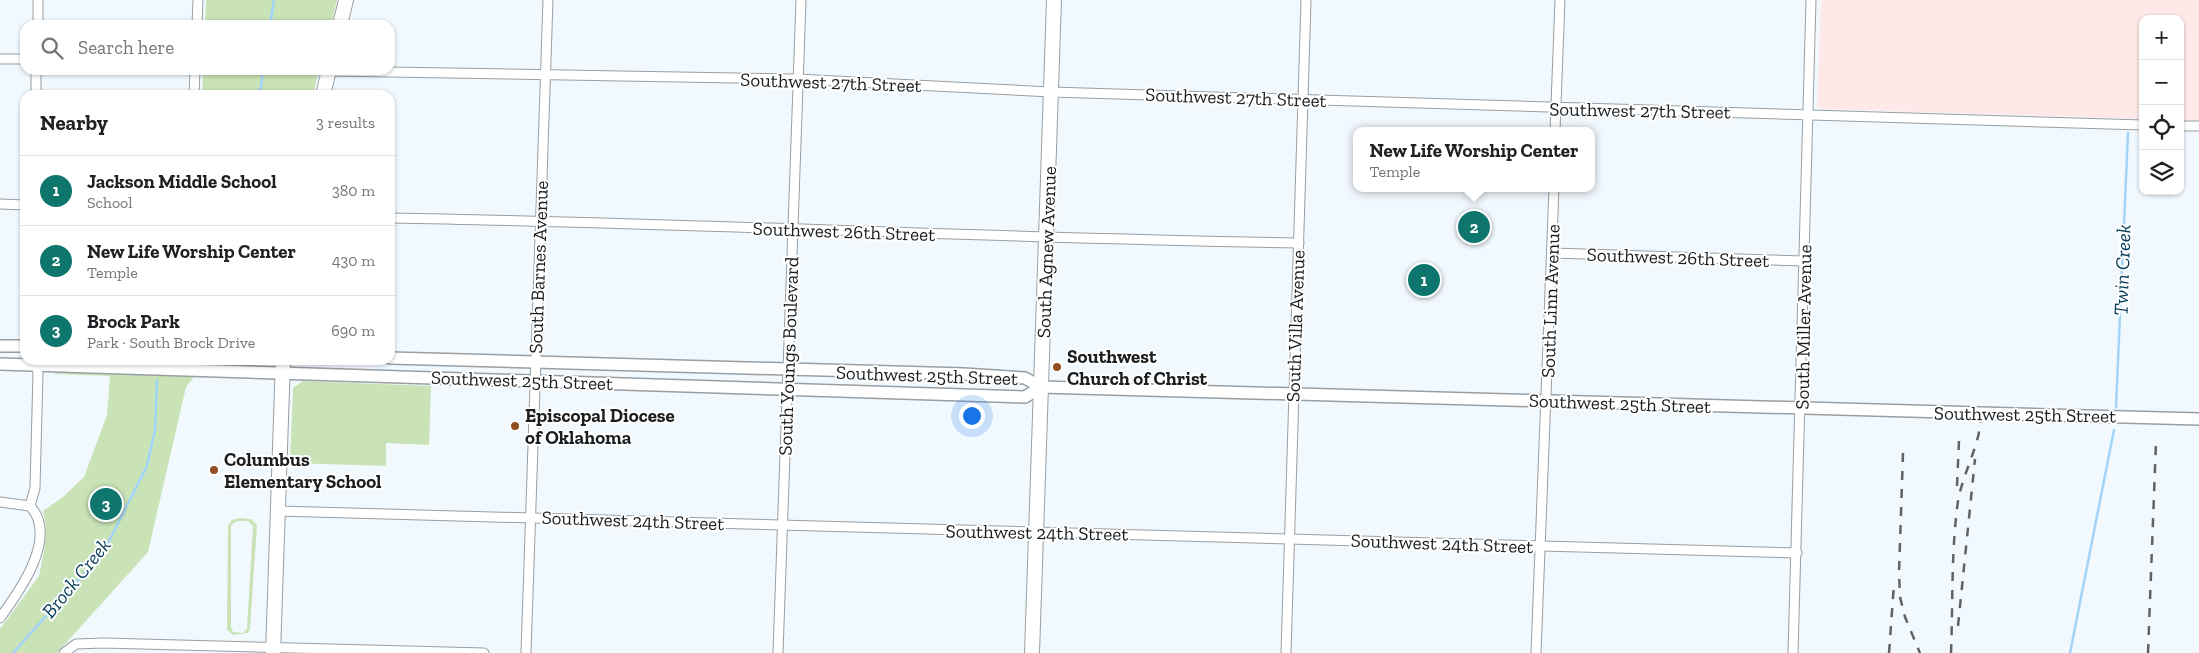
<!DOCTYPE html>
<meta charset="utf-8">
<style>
:root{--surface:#fff;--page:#f2f2f2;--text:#202124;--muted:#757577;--line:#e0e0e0;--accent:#0f766e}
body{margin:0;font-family:"Zilla Slab",serif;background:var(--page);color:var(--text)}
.controls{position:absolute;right:15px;top:15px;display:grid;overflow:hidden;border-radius:10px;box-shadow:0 1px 4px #0004}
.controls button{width:45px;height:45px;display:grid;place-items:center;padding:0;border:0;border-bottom:1px solid var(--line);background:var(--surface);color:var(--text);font:25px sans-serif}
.you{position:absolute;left:971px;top:415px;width:18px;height:18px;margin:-12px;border:4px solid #fff;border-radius:50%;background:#1a73e8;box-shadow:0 0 0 8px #1a73e833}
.badge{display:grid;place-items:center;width:32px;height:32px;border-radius:50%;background:var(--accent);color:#fff;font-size:16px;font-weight:700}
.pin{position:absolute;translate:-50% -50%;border:2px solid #fff;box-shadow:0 1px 5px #0006}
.popup{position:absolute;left:1353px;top:127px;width:242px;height:65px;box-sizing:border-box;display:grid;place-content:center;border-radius:10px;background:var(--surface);filter:drop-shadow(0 1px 4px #0005);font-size:16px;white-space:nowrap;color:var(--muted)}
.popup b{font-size:19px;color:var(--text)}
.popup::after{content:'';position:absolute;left:50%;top:100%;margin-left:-10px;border:10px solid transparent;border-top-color:var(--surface)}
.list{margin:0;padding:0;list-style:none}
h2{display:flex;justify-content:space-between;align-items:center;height:65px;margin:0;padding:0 20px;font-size:21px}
h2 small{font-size:16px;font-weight:400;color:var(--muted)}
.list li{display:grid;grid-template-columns:32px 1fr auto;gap:15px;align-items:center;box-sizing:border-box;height:70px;padding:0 20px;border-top:1px solid var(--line)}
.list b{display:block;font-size:19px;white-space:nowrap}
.list p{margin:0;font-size:16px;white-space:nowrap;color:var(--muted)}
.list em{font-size:16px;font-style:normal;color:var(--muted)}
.icon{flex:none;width:28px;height:28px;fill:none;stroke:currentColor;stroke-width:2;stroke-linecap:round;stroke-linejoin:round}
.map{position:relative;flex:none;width:2199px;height:653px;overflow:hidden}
.search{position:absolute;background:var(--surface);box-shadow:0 1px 4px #0004;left:20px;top:20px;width:375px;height:55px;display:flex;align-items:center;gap:12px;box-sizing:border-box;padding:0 18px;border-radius:15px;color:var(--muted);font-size:19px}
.panel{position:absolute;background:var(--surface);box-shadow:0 1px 4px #0004;left:20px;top:90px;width:375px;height:275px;border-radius:15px}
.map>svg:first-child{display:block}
</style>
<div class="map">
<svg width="2199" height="653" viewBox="0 0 2199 653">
<rect width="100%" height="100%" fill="#f2f9fe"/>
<path fill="#fee8e8" d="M1821 0H2199V121L2180 120V19H2143V119L1822 109 1817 106Z"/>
<g fill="#c9e3b7" fill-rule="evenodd">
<path d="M206 0H337L331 25H205Z"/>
<path d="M203 70H319L313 95H202Z"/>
<path d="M56 360H207L186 387 148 552 57 653H0V629L39 576 45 546 46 526 43 511 63 497 84 477 107 415 110 376 55 374Z"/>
<path d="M303 381 431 386 429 445 386 443V466L290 463 293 388Z"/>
<path d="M239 518 251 519 257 525 250 629 248 633 233 635 227 630 228 526 232 520ZM237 521H248L253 526 247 629 243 633 233 632 231 627V525Z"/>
</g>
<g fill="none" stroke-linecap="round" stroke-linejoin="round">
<g stroke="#a1d4f8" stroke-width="2.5">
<path d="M270 25 274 0"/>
<path d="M260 95 263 70"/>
<path d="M2116 407 2128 133"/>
<path d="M13 653 104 551 147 466 155 430 157 381"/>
<path d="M2070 653 2114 430"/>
</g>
<defs>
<g id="minor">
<path d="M38 25V0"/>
<path d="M197 25 198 0"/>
<path d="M0 59H25"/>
<path d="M329 71 797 79 1051 92 2143 125"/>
<path d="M36 95V70"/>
<path d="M194 95 195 70"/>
<path d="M2180 126H2199"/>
<path d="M1555 131 1560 0"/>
<path d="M0 204 25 205"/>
<path d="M390 218C693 223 996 238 1299 243"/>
<path d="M1552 253 1803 261"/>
<path d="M0 502 30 506"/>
<path d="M30 506 35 488 38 373 35 360"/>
<path d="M278 511 1797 553"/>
<path d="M0 618C19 592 59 537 30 506"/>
<path d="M64 653 76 644 103 643 484 653"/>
<path d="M526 653 548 0"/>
<path d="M778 653 801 0"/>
<path d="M1286 653 1306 0"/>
<path d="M1536 653 1554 188"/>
<path d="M1793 653 1811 0"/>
</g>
<g id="tertiary">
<path d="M0 346H25"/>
<path d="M390 358 964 374 1025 378 1041 387 2199 419"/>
<path d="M0 364 1025 397 1041 387"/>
</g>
<g id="secondary">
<path d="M340 25 346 0"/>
<path d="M323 95 329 70"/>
<path d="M273 653 283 360"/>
<path d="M1032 653 1054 0"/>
</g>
</defs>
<use href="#minor" stroke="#989fa4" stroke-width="11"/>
<use href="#tertiary" stroke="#989fa4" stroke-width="14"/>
<use href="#secondary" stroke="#989fa4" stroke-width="16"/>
<use href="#minor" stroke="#fff" stroke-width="9"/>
<use href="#tertiary" stroke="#fff" stroke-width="11"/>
<use href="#secondary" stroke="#fff" stroke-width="14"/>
<g stroke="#5f6366" stroke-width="2.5" stroke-dasharray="9 9" stroke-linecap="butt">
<path d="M1903 453 1899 573 1900 597 1905 617 1920 653"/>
<path d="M1957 486 1959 441"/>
<path d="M1958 626 1975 459"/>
<path d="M1889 653 1894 584"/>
<path d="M1951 653C1953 603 1951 551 1958 501 1963 473 1978 449 1981 420"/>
<path d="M2148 653 2156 442"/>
</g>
</g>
<g fill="#914e20" stroke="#fff" stroke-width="2">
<circle cx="1057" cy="367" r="5"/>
<circle cx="515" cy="426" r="5"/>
<circle cx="214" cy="470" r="5"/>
</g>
<g text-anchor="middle" stroke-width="4" stroke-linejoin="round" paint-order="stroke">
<g font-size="19" fill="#1b1d1f" stroke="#fff">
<text transform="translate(831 82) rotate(2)" y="7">Southwest 27th Street</text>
<text transform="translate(1236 97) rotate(2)" y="7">Southwest 27th Street</text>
<text transform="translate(1640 110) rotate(1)" y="7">Southwest 27th Street</text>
<text transform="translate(844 231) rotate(2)" y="7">Southwest 26th Street</text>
<text transform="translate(1046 252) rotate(-88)" y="7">South Agnew Avenue</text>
<text transform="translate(1678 257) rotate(2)" y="7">Southwest 26th Street</text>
<text transform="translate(538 267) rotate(-88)" y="7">South Barnes Avenue</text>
<text transform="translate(1550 301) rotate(-88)" y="7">South Linn Avenue</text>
<text transform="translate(1295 326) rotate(-88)" y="7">South Villa Avenue</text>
<text transform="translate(1803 327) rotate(-89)" y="7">South Miller Avenue</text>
<text transform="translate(788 356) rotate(-88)" y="7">South Youngs Boulevard</text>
<text transform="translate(927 375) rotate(2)" y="7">Southwest 25th Street</text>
<text transform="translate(522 380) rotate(2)" y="7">Southwest 25th Street</text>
<text transform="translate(1620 403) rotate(2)" y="7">Southwest 25th Street</text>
<text transform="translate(2025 414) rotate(1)" y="7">Southwest 25th Street</text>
<text transform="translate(633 520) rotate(2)" y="7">Southwest 24th Street</text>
<text transform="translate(1037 532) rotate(1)" y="7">Southwest 24th Street</text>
<text transform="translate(1442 543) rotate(2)" y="7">Southwest 24th Street</text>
</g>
<g font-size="19" font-weight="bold" fill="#1b1d1f" stroke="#fff" text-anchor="start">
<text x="1067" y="363">Southwest<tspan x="1067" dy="22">Church of Christ</tspan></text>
<text x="525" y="422">Episcopal Diocese<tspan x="525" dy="22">of Oklahoma</tspan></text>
<text x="224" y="466">Columbus<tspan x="224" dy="22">Elementary School</tspan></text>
</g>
<g font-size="20" font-style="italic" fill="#053c59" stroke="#fff">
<text transform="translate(2122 270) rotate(-88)" y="7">Twin Creek</text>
<text transform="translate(76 578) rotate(-51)" y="7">Brock Creek</text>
</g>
</g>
</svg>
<div class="controls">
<button>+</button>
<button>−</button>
<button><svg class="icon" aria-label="locate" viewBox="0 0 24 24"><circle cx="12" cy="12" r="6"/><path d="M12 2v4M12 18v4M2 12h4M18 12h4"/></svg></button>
<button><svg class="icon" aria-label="layers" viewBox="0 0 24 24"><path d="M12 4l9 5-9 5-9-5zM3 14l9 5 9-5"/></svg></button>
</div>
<div class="you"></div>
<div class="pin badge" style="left:1424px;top:280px">1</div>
<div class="pin badge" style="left:1474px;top:227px">2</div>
<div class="popup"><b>New Life Worship Center</b>Temple</div>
<div class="pin badge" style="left:106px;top:504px">3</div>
<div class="search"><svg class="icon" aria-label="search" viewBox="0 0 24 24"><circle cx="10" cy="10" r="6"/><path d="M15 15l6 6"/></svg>Search here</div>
<section class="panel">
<h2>Nearby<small>3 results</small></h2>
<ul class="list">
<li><span class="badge">1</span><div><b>Jackson Middle School</b><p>School</p></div><em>380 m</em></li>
<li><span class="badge">2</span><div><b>New Life Worship Center</b><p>Temple</p></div><em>430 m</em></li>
<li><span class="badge">3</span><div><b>Brock Park</b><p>Park · South Brock Drive</p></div><em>690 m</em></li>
</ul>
</section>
</div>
